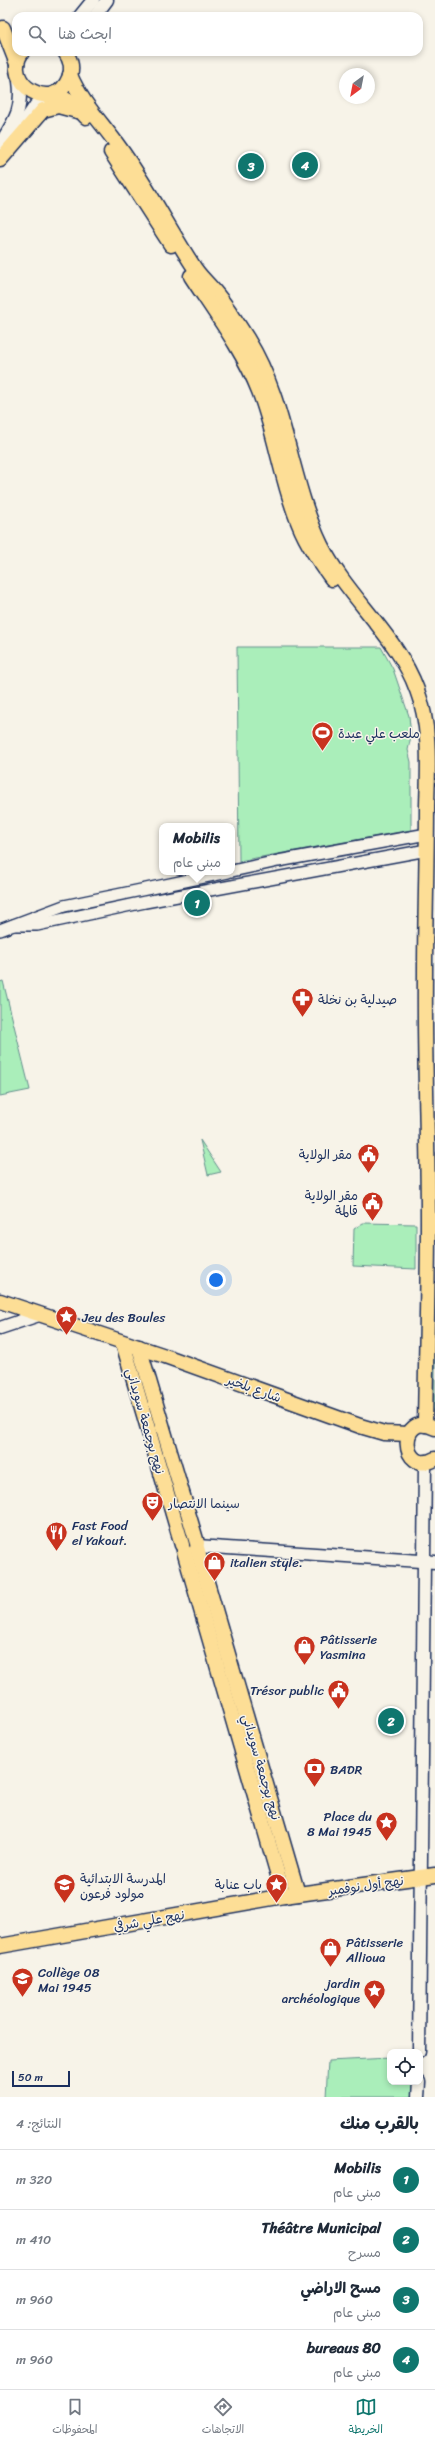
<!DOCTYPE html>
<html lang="ar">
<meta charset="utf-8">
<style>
:root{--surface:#fff;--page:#f6f6f7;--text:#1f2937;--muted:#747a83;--line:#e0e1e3;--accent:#0f766e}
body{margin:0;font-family:Sriracha,"Playpen Sans Arabic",sans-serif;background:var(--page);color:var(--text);direction:rtl}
.controls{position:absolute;right:12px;bottom:12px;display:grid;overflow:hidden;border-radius:8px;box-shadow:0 2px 6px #0003}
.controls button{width:36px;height:36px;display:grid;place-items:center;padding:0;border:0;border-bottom:1px solid var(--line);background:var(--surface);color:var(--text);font:20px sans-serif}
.compass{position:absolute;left:339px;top:68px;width:36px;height:36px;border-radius:50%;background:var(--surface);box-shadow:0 2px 6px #0003;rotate:212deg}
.scale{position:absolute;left:12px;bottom:10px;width:58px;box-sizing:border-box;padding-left:4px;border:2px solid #1b2f5e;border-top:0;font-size:11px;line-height:14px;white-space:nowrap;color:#1b2f5e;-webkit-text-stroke:3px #f7f3e8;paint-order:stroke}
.you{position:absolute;left:216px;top:1280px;width:14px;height:14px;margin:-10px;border:3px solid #fff;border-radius:50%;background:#1a73e8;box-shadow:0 0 0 6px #1a73e833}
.badge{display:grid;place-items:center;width:26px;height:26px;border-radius:50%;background:var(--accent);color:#fff;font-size:13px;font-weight:700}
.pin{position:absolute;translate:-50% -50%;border:2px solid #fff;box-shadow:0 1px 4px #0006}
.popup{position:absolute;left:159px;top:823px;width:76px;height:52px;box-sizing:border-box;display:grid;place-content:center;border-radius:8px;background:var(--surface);filter:drop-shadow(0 1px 3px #0005);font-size:13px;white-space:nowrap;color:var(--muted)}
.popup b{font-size:15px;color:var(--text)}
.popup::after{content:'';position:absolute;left:50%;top:100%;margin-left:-8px;border:8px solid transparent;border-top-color:var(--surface)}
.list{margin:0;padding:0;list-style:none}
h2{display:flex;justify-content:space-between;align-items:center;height:52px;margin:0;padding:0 16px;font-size:17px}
h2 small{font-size:13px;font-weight:400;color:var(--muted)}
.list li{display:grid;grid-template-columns:26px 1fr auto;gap:12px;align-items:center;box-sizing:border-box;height:60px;padding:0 16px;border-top:1px solid var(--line)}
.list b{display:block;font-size:15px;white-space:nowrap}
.list p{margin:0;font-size:13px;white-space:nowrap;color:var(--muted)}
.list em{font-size:13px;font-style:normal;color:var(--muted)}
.icon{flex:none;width:22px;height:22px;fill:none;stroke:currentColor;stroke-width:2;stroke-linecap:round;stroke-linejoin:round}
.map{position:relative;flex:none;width:435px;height:2097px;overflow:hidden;direction:ltr}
.search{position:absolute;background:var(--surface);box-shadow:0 2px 6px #0003;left:12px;right:12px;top:12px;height:44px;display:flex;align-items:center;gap:10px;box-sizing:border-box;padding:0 14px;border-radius:12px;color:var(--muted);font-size:15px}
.sheet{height:292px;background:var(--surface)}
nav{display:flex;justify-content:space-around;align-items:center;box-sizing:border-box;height:56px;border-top:1px solid var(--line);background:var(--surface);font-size:11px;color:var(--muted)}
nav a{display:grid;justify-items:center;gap:2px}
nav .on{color:var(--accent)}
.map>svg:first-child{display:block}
</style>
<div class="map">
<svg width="435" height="2097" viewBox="0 0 435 2097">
<rect width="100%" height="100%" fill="#f7f3e8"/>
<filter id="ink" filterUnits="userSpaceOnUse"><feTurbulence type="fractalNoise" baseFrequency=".025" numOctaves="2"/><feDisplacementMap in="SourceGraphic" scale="8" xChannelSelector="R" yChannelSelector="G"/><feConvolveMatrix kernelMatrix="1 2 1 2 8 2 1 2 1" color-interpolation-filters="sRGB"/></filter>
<g filter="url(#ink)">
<g fill="#aaeeba" stroke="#628e8c">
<path d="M237 647H381L393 669 409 716 411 736 408 750 411 762V830L239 861Z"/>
<path d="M3 981 30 1090 0 1096V982Z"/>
<path d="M200 1140 221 1172 208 1175Z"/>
<path d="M435 1207V1412L428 1409Z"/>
<path d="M363 1223 416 1224V1269L353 1266 354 1229Z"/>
<path d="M390 2058V2082H415V2097H326L328 2061Z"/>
</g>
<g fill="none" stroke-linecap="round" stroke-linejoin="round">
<defs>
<g id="tertiary">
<path d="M232 871 278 861 427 834"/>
<path d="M14 925H37L145 902 427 850"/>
<path d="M0 930 64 906 228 872"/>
</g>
<g id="secondary">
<path d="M80 16 93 0"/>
<path d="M95 16 107 0"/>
<path d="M17 133 35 106 47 95"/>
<path d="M0 144C15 120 23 110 19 81"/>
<path d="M0 1328 39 1315"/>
<path d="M197 1546 435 1562"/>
<path d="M419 2052 425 1462"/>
<path d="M418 2097 419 2082"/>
</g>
<g id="primary">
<path d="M3 28 17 64"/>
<path d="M22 52C0 83 54 116 69 78 73 69 71 60 65 52"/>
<path d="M70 75C81 102 102 123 119 147 146 184 167 225 192 264 198 275 207 282 215 292 227 306 238 324 248 340 287 403 289 479 321 545 347 597 397 635 417 690 431 726 428 768 427 806 427 862 425 917 425 973 424 1056 428 1138 428 1221 428 1289 426 1357 425 1425"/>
<path d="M55 93 74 104 86 117"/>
<path d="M111 152 171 245"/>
<path d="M0 160 43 110 58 106 77 111"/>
<path d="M191 276C215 313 243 350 259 391 276 434 281 481 299 524 307 544 319 561 332 579"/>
<path d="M0 1301 165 1356 360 1426 384 1433 409 1434"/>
<path d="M123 1343 182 1545"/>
<path d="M139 1347 197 1543"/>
<path d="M435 1428C397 1409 400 1478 435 1459"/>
<path d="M197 1548 298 1894"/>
<path d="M184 1551 284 1896"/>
<path d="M0 1946 284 1896 435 1875"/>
</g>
</defs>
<use href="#tertiary" stroke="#1b2f5e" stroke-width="14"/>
<use href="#secondary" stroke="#1b2f5e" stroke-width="15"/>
<use href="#primary" stroke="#1b2f5e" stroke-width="17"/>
<use href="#tertiary" stroke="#f7f3e8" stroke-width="11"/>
<use href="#secondary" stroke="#f7f3e8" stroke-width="12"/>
<use href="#primary" stroke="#fdde96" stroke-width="14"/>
</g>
</g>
<defs>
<symbol id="stadium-pin" viewBox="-11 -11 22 30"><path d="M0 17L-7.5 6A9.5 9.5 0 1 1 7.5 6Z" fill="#c8321e" stroke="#f7f3e8"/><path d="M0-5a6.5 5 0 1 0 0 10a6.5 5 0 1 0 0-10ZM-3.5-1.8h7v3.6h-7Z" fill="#fff"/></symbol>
<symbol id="pharmacy-pin" viewBox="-11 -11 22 30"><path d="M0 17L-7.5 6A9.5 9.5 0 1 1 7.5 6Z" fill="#c8321e" stroke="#f7f3e8"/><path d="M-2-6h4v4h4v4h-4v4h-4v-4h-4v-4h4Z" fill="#fff"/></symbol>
<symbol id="civic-pin" viewBox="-11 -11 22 30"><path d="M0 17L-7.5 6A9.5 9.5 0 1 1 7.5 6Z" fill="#c8321e" stroke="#f7f3e8"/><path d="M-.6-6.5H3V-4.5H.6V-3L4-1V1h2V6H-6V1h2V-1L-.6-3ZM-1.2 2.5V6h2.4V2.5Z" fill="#fff"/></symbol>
<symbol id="sight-pin" viewBox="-11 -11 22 30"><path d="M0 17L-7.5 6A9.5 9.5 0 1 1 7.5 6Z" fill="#c8321e" stroke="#f7f3e8"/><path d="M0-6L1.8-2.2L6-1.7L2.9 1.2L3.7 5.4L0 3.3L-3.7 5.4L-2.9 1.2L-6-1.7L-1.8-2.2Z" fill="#fff"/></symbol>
<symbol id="theatre-pin" viewBox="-11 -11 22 30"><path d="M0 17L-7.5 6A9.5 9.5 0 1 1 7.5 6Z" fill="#c8321e" stroke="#f7f3e8"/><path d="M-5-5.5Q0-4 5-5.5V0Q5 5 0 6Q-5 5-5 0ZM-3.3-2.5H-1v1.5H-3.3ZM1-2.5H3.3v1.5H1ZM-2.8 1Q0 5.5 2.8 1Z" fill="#fff"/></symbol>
<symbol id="restaurant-pin" viewBox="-11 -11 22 30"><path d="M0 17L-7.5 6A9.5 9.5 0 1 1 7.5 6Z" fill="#c8321e" stroke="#f7f3e8"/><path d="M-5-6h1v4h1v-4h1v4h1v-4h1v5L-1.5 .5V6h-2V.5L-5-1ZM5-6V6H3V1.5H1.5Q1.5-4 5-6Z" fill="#fff"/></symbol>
<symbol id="shop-pin" viewBox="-11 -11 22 30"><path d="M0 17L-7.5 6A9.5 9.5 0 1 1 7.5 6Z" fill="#c8321e" stroke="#f7f3e8"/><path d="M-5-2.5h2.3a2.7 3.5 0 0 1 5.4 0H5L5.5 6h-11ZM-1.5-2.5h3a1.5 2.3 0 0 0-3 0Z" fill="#fff"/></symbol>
<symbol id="bank-pin" viewBox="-11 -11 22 30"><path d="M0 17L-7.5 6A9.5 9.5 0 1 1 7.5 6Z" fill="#c8321e" stroke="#f7f3e8"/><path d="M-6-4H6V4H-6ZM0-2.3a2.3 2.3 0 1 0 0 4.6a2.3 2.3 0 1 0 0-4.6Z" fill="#fff"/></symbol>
<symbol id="school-pin" viewBox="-11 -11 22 30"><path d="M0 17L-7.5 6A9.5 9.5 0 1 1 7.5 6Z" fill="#c8321e" stroke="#f7f3e8"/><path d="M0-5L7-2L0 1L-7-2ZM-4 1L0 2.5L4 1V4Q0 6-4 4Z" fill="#fff"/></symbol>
</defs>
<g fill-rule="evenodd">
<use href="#stadium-pin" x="310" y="720" width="25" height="34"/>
<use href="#pharmacy-pin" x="290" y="986" width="25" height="34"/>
<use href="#civic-pin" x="356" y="1142" width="25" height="34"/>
<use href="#civic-pin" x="360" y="1190" width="25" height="34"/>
<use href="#sight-pin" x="54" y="1304" width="25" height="34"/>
<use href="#theatre-pin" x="140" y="1490" width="25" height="34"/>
<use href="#restaurant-pin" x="44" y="1520" width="25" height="34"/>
<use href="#shop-pin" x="202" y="1550" width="25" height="34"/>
<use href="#shop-pin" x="292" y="1634" width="25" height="34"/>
<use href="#civic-pin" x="326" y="1678" width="25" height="34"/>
<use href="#bank-pin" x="302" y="1756" width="25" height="34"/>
<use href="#sight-pin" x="374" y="1810" width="25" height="34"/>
<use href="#sight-pin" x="264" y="1872" width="25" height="34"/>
<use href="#school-pin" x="52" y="1872" width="25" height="34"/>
<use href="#shop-pin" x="318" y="1936" width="25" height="34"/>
<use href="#school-pin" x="10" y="1966" width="25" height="34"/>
<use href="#sight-pin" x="362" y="1978" width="25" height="34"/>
</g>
<g text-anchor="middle" stroke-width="3" stroke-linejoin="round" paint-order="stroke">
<g font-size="13" fill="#1b2f5e" stroke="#f7f3e8" text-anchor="start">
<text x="338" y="738">ملعب علي عبدة</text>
<text x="318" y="1004">صيدلية بن نخلة</text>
<text x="352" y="1159" text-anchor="end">مقر الولاية</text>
<text x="358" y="1200" text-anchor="end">مقر الولاية<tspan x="358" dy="15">قالمة</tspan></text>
<text x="82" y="1322">Jeu des Boules</text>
<text x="168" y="1508">سينما الانتصار</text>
<text x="72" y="1530">Fast Food<tspan x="72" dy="15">el Yakout.</tspan></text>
<text x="230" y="1567">italien style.</text>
<text x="320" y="1644">Pâtisserie<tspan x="320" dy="15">Yasmina</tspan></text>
<text x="324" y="1695" text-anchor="end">Trésor public</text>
<text x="330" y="1774">BADR</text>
<text x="372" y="1821" text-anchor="end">Place du<tspan x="372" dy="15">8 Mai 1945</tspan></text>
<text x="80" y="1883">المدرسة الابتدائية<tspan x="80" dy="15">مولود فرعون</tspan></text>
<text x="262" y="1889" text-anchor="end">باب عنابة</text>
<text x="346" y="1947">Pâtisserie<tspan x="346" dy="15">Allioua</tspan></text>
<text x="38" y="1977">Collège 08<tspan x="38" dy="15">Mai 1945</tspan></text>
<text x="360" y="1988" text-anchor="end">jardin<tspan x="360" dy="15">archéologique</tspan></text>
</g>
<g font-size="13" fill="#1b2f5e" stroke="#f7f3e8">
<text transform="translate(254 1388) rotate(20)" y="5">شارع بلخير</text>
<text transform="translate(146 1421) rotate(74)" y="5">نهج بوجمعة سويداني</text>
<text transform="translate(262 1767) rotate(74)" y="5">نهج بوجمعة سويداني</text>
<text transform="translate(366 1885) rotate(-8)" y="5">نهج أول نوفمبر</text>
<text transform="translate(149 1920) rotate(-10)" y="5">نهج علي شرفي</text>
</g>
</g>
</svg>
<div class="controls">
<button><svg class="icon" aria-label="locate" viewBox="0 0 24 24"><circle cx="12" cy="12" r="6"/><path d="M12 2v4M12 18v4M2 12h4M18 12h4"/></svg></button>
</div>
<svg class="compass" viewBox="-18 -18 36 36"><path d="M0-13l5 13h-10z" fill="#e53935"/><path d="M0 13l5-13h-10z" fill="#747a83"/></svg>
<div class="scale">50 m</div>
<div class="you"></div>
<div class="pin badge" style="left:197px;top:903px">1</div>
<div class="popup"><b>Mobilis</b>مبنى عام</div>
<div class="pin badge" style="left:391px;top:1721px">2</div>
<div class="pin badge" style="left:251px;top:166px">3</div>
<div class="pin badge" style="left:305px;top:165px">4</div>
<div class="search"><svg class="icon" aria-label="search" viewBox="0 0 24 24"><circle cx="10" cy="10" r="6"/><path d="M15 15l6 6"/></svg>ابحث هنا</div>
</div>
<section class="sheet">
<h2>بالقرب منك<small>النتائج: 4</small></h2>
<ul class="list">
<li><span class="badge">1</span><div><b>Mobilis</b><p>مبنى عام</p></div><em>320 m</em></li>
<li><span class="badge">2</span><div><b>Théâtre Municipal</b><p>مسرح</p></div><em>410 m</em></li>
<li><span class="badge">3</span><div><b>مسح الاراضي</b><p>مبنى عام</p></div><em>960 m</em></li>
<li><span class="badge">4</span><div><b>80 bureaus</b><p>مبنى عام</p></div><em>960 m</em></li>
</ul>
</section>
<nav>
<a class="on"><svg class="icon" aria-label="map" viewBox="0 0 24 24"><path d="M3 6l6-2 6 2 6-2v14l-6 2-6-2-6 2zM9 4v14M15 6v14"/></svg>الخريطة</a>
<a><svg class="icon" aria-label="directions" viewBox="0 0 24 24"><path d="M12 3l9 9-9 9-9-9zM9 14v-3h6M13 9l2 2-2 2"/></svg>الاتجاهات</a>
<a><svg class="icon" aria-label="saved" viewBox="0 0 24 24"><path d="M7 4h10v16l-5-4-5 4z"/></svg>المحفوظات</a>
</nav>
